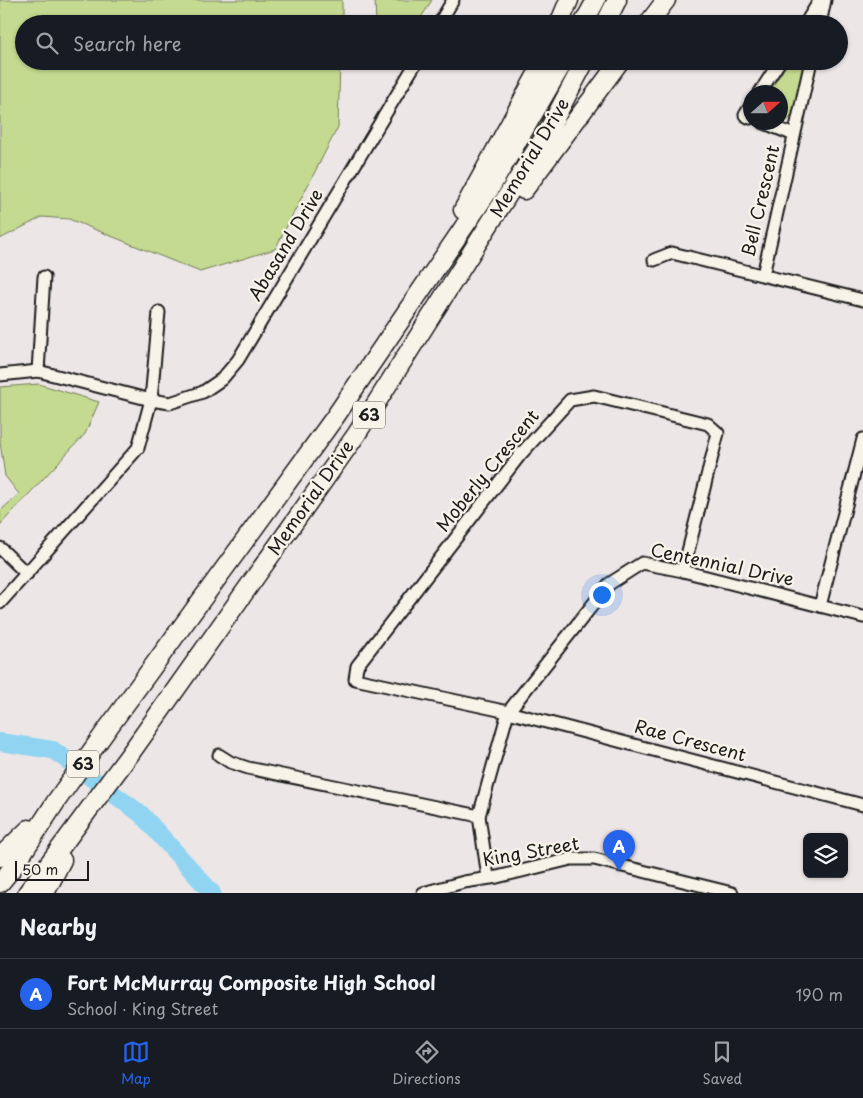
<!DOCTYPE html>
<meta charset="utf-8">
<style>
:root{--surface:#171b24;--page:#242831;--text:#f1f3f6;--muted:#9ea1a6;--line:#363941;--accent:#2563eb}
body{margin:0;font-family:"Playpen Sans",sans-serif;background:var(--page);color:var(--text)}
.controls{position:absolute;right:15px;bottom:15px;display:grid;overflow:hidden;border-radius:8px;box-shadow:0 1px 4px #0004}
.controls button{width:45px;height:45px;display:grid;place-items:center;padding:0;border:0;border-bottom:1px solid var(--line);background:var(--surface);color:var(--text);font:25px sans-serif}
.compass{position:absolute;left:743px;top:85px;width:45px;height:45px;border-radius:50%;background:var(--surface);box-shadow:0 1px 4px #0004;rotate:69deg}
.scale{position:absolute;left:15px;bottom:12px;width:74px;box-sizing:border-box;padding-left:5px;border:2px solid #1c1c1c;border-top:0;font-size:14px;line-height:18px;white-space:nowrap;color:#1c1c1c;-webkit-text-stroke:4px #f7f3e8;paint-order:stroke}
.you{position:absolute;left:601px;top:594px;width:18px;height:18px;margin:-12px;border:4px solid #fff;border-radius:50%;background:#1a73e8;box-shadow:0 0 0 8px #1a73e833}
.badge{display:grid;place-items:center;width:32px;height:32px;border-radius:50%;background:var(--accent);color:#fff;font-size:16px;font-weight:700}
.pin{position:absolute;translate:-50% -41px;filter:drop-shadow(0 1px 2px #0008)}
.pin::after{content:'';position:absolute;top:26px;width:18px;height:15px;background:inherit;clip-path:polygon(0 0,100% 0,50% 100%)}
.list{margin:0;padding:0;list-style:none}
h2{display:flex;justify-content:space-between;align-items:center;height:65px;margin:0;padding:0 20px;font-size:21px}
h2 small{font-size:16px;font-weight:400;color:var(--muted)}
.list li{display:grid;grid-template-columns:32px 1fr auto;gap:15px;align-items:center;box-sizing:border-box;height:70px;padding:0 20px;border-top:1px solid var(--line)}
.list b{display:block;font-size:19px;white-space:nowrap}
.list p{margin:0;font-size:16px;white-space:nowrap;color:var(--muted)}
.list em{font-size:16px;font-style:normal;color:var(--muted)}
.icon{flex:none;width:28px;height:28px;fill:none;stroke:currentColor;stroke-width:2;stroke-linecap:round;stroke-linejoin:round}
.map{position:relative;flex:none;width:863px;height:893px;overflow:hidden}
.search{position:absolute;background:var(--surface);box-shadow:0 1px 4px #0004;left:15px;right:15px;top:15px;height:55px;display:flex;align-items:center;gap:12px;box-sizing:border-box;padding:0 18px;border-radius:28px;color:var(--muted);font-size:19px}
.sheet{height:135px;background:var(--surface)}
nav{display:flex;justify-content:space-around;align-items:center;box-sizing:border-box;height:70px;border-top:1px solid var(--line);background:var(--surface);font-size:14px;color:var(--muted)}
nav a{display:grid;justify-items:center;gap:2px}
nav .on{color:var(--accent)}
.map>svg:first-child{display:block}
</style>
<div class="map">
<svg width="863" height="893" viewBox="0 0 863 893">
<rect width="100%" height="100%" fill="#ede6e7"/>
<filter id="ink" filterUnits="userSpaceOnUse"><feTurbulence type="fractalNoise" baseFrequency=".02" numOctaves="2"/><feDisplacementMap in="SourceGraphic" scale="10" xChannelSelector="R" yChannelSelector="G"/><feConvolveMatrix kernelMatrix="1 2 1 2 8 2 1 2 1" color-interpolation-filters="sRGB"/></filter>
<g filter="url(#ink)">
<g fill="#c4da90" stroke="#707b56">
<path d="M0 0H342V24H24V61H340L338 127 275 249 200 272 69 219 42 217 0 239Z"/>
<path d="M375 0H432L417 24H376Z"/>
<path d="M789 61H807C803 76 798 117 784 123L781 122 780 92H769Z"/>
<path d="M39 384 99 402 85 434 0 525V511L19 494 5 476 0 442V387Z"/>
</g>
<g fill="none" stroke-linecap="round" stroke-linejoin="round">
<path stroke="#90d4f2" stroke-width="18" d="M0 742 53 750 141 814 212 893"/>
<defs>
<g id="minor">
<path d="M439 24 453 0"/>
<path d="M805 24 820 0"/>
<path d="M820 24 825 0"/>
<path d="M760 92 780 61"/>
<path d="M750 107 745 115 750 118"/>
<path d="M762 122 794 135"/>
<path d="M654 260 672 253 863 300"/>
<path d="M763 275 811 61"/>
<path d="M38 371 44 277"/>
<path d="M0 375 38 371 151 400 170 403 203 392 222 379 238 360 417 61"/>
<path d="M0 548 27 574"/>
<path d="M683 571 718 433 708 424 594 396 570 400 520 455 357 666 355 679 508 712 863 805"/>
<path d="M0 603 138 448 151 400 159 312"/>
<path d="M820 606 863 439"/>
<path d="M219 755 230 762 248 768 479 816"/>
<path d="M488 877 479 816 508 712 609 584 642 563 683 571 863 617"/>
<path d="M423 893 464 882 497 877 571 859H594L732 893"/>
</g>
<g id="highway">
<path d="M559 24 569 0"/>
<path d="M583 24 596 0"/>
<path d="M605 24 617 0"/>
<path d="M648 24 666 0"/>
<path d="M524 190 620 61"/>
<path d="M463 210 544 61"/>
<path d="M0 857 29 829"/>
<path d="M0 883 14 866 57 800 108 728 335 417 489 190 564 61"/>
<path d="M27 893 130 754 356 435 547 133 585 61"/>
<path d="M45 893 62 860"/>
</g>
</defs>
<use href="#minor" stroke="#1c1c1c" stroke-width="15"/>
<use href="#highway" stroke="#1c1c1c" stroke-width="21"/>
<use href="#minor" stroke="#f7f3e8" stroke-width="11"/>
<use href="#highway" stroke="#f7f3e8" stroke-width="18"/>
</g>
</g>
<g text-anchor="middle" stroke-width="4.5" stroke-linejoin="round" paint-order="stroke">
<g fill="#f7f3e8" stroke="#5e5c59" stroke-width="1">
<rect x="353" y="401.5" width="32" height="27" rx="4"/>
<rect x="67" y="750.5" width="32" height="27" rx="4"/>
</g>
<g font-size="16" font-weight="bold" fill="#1c1c1c">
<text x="369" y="421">63</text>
<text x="83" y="770">63</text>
</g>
<g font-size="18" fill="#1c1c1c" stroke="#f7f3e8">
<text transform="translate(530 158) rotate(-59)" y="6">Memorial Drive</text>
<text transform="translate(761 201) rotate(-77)" y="6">Bell Crescent</text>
<text transform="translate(286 245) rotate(-59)" y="6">Abasand Drive</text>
<text transform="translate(488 471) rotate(-51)" y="6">Moberly Crescent</text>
<text transform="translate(311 498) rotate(-55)" y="6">Memorial Drive</text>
<text transform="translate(722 565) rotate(12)" y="6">Centennial Drive</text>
<text transform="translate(690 741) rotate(15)" y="6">Rae Crescent</text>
<text transform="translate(531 852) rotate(-10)" y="6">King Street</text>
</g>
</g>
</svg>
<div class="controls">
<button><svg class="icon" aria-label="layers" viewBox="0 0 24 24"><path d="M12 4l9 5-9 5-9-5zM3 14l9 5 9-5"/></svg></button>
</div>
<svg class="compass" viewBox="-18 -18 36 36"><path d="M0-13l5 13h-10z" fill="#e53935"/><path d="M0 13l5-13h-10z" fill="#9ea1a6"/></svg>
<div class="scale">50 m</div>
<div class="you"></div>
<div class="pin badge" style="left:619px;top:871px">A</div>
<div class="search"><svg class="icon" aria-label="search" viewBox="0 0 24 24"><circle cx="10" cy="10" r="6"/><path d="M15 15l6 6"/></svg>Search here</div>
</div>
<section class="sheet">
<h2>Nearby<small></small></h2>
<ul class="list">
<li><span class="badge">A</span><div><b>Fort McMurray Composite High School</b><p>School · King Street</p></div><em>190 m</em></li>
</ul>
</section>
<nav>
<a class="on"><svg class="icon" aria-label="map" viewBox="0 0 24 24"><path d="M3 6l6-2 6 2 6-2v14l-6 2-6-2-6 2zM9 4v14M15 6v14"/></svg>Map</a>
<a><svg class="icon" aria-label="directions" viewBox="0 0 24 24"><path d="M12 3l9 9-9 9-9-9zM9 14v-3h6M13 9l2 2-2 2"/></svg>Directions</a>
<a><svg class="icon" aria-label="saved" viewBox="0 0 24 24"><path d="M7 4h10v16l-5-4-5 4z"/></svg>Saved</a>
</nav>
